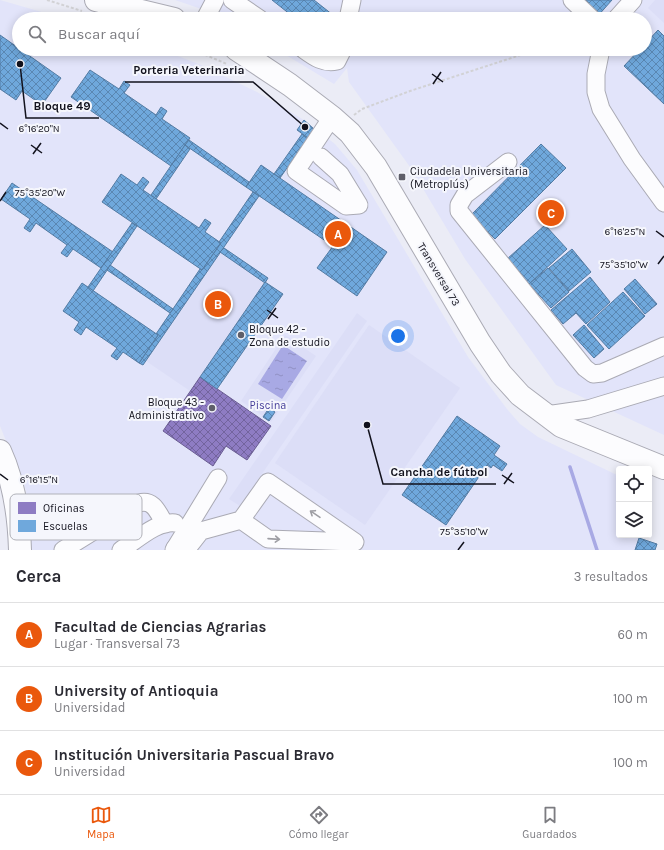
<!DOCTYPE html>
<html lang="es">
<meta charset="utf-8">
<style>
:root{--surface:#fff;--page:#f7f7f7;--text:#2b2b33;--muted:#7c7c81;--line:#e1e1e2;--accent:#ea580c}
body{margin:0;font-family:Karla,sans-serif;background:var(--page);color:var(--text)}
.controls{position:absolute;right:12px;bottom:12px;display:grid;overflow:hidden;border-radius:4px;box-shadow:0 2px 10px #0003}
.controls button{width:36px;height:36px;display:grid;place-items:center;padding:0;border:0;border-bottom:1px solid var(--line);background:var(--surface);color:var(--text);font:20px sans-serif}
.you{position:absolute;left:398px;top:336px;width:14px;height:14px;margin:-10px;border:3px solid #fff;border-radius:50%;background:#1a73e8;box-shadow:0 0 0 6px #1a73e833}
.badge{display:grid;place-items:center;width:26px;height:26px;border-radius:50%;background:var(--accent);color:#fff;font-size:13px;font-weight:700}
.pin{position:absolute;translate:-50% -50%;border:2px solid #fff;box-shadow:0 1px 4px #0006}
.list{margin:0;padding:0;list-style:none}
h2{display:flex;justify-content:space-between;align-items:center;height:52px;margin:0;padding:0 16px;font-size:17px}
h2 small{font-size:13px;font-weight:400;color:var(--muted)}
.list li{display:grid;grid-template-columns:26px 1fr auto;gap:12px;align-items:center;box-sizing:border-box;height:64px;padding:0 16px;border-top:1px solid var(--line)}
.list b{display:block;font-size:15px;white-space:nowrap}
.list p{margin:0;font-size:13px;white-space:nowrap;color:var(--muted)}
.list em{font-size:13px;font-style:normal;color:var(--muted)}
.icon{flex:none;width:22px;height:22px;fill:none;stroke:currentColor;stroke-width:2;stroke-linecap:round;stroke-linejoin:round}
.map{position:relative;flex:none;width:664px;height:550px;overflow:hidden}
.search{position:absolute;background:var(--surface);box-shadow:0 2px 10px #0003;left:12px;right:12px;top:12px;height:44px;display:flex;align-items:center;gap:10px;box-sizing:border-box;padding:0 14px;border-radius:22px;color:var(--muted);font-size:15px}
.sheet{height:244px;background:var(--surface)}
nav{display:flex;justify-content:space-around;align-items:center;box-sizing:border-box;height:56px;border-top:1px solid var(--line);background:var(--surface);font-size:11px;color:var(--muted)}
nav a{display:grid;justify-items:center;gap:2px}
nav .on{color:var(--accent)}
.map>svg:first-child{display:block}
</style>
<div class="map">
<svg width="664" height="550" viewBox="0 0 664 550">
<defs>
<pattern id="water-ripples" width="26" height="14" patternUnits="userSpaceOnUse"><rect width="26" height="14" fill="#a8a9e4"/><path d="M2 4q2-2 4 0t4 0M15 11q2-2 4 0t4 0" fill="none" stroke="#9090c3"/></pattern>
<pattern id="offices-cross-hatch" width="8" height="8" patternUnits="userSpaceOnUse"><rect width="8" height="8" fill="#8e7cc3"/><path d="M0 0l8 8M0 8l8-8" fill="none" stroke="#73649e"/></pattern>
<pattern id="schools-cross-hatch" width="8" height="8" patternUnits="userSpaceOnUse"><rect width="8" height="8" fill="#6fa8dc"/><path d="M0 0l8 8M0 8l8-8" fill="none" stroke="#5a87b2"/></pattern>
</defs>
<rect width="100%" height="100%" fill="#ebecf6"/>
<g fill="#e2e4fa">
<path d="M0 0 66 19H19V49H160L201 65 257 92 304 120 335 144 357 170 468 357 507 409 520 424 538 437 619 476V535H640L635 550H31L26 490 0 426Z"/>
<path d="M175 0H664V435L556 385 465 259 410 167 349 82 347 68 334 84 276 49H645V19H231Z"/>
</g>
<g fill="#dcdef7">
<path d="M655 0H664V23L648 8Z"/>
<path d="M220 252 265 283 190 391 146 361Z"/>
<path d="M357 313 367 321 240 506 229 499Z"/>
<path d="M369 325 460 388 365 525 275 463Z"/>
<path d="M285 335 316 356 271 422 241 401Z"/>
</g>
<path fill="url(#water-ripples)" d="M283 345 307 361 282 399 258 384Z"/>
<path fill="url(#offices-cross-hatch)" stroke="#695c91" d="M200 377 271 426 247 460 226 446 213 466 163 431Z"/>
<g fill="url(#schools-cross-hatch)" stroke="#537ba3">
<path d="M272 0H314L338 19H296Z"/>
<path d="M586 0H612L596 18 585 8 589 3Z"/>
<path d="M658 30 664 36V104L624 66 640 49H645V44Z"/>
<path d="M0 35 61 78 42 105 22 91 16 100 0 89Z"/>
<path d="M90 70 119 89 124 81 130 85 124 93 156 115 161 107 167 111 162 119 190 138 171 166 71 97Z"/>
<path d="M304 120 314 129 308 138 297 130Z"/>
<path d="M302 134 308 138 280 178 274 174Z"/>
<path d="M189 140 249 182 246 187 185 145Z"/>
<path d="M541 144 566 168 495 239 471 215Z"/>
<path d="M185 145 190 149 156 199 151 195Z"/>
<path d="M261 165 387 252 357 296 317 268 333 246 246 187Z"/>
<path d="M121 174 137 185 143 177 149 182 143 190 199 228 205 219 211 223 205 232 221 243 202 270 102 202Z"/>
<path d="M12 183 113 252 101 268 73 249 67 257 61 253 67 245 36 223 30 232 24 228 30 219 1 199Z"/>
<path d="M253 192 259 196 143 365 139 363 158 335 156 334 200 269 202 270 221 243 219 242Z"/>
<path d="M132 223 137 226 93 291 88 287Z"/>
<path d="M545 225 567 249 529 284 507 259Z"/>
<path d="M224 248 268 278 265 283 220 252Z"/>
<path d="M572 249 591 272 569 291 549 268Z"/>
<path d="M110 265 173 309 170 313 107 270Z"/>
<path d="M548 268 569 292 551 308 529 284Z"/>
<path d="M590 277 610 302 586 324 576 313 563 324 551 310Z"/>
<path d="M635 279 657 304 645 314 624 289Z"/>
<path d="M265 282 283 294 217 389 200 377Z"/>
<path d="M82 283 158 335 139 363 123 352 117 360 111 356 117 348 86 327 81 335 74 330 79 322 63 311Z"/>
<path d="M623 292 645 316 609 349 587 325Z"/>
<path d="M584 325 604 349 594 358 573 335Z"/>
<path d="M269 408 275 412 269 421 263 417Z"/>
<path d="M457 416 500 446 494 455 507 464 502 471 493 465 491 468 487 465 446 525 402 495Z"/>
<path d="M639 538 657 544 655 550H635Z"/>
</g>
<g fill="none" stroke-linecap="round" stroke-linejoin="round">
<path stroke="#a8a9e4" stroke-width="3.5" d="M570 467 597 550"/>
<defs>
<g id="minor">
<path d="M232 0 260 19"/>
<path d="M572 0 592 19"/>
<path d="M205 19 215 0"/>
<path d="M348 19 352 0"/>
<path d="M616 19 633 0"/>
<path d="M303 49C314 57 323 64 337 61L343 49"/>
<path d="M601 49 596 74V92L601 109 632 159 664 203"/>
<path d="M321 157 340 174 359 205 346 206 296 171 332 117"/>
<path d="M508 162 465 195 459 205V211L585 368 593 374 602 373 664 346"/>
<path d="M546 415 588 409 664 386"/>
<path d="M175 548 190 545 201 531 241 520 268 482 355 542 268 539 241 520"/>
<path d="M63 550 139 503C154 499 158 513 165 524"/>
<path d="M121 550C136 541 156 521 175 523"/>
<path d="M174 550 218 478"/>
</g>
<g id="major">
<path d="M96 0 174 19"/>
<path d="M236 49 290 85 332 117 350 133 376 167 480 343 501 374 520 395 561 426 664 468"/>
<path d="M0 451C14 481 19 517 20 550"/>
</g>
</defs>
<use href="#minor" stroke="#aaaab4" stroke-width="19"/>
<use href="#major" stroke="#aaaab4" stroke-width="24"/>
<g stroke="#d2d2d5" stroke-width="2" stroke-dasharray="3 2" stroke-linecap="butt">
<path d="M47 0 82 11"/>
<path d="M191 49 227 64"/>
<path d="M572 49 574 50"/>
<path d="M354 115 362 109 410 91 539 49"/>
</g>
<use href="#minor" stroke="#fcfcfe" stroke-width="17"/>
<use href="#major" stroke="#fcfcfe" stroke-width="22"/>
</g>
<defs><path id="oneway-shaft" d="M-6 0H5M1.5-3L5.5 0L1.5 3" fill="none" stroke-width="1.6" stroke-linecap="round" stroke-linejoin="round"/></defs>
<g stroke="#9e9ea4">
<use href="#oneway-shaft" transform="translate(315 514) rotate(-146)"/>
<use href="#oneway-shaft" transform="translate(274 539) rotate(4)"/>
</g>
<path fill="none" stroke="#12121d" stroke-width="1.5" d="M432 74 443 82M433 84 441 72M0 123 8 129M31 145 42 153M33 154 41 143M0 201 6 192M656 231 664 237M658 264 664 256M267 310 278 318M268 319 276 308M0 474 8 480M502 475 514 483M504 484 512 473M458 550 464 542"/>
<g fill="#5e5e69" stroke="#f5f6fc" stroke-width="1.5">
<rect x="398" y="173" width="8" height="8" rx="2"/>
<circle cx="241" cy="335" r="4"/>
<circle cx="212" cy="408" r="4"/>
</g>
<g text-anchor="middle" stroke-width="4" stroke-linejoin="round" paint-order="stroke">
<g font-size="11" fill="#12121d" stroke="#f5f6fc" text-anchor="start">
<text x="410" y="175">Ciudadela Universitaria<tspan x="410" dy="13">(Metroplús)</tspan></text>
<text x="249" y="333">Bloque 42 -<tspan x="249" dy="13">Zona de estudio</tspan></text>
<text x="204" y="406" text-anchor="end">Bloque 43 -<tspan x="204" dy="13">Administrativo</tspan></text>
</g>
<g font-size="11" fill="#12121d" stroke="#f5f6fc">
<text transform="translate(439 274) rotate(59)" y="4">Transversal 73</text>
</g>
<g font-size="11" fill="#443c99" stroke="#f5f6fc">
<text x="268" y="409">Piscina</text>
</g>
</g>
<rect x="10" y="494" width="132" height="46" rx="6" fill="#f5f6fc" stroke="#b1b2b9" stroke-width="1"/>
<rect x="18" y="502" width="18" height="12" fill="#8e7cc3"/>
<rect x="18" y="520" width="18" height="12" fill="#6fa8dc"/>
<g font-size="11" fill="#12121d">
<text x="43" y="512">Oficinas</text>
<text x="43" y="530">Escuelas</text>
</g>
<g font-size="10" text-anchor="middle" fill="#12121d" stroke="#f5f6fc" stroke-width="4" stroke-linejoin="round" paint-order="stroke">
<text x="39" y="132">6°16'20"N</text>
<text x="40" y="196">75°35'20"W</text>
<text x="625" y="235">6°16'25"N</text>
<text x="624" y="268">75°35'10"W</text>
<text x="39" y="483">6°16'15"N</text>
<text x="464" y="535">75°35'10"W</text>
</g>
<path fill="none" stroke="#12121d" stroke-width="1.5" d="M305 127L253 82H125M20 64L26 118H99M367 425L383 484H496"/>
<g fill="#12121d" stroke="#f5f6fc" stroke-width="1.5">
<circle cx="305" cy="127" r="4"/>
<circle cx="20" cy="64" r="4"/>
<circle cx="367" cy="425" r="4"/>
</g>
<g font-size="12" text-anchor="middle" font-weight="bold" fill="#12121d" stroke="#f5f6fc" stroke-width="4" stroke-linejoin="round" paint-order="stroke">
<text x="189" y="74">Porteria Veterinaria</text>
<text x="62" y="110">Bloque 49</text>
<text x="439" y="476">Cancha de fútbol</text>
</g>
</svg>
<div class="controls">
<button><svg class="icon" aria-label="locate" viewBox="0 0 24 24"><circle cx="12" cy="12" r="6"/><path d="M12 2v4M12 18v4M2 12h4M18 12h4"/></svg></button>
<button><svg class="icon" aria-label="layers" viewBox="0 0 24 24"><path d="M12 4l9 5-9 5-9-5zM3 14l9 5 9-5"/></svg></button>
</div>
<div class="you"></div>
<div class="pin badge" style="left:338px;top:234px">A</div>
<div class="pin badge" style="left:218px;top:304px">B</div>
<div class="pin badge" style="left:551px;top:213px">C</div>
<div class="search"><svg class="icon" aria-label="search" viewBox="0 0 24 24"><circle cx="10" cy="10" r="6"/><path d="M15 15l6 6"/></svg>Buscar aquí</div>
</div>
<section class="sheet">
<h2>Cerca<small>3 resultados</small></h2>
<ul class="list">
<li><span class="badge">A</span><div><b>Facultad de Ciencias Agrarias</b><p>Lugar · Transversal 73</p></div><em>60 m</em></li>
<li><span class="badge">B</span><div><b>University of Antioquia</b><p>Universidad</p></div><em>100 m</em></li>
<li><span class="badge">C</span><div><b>Institución Universitaria Pascual Bravo</b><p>Universidad</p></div><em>100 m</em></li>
</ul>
</section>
<nav>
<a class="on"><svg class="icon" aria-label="map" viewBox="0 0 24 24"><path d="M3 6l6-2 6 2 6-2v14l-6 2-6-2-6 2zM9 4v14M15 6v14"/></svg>Mapa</a>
<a><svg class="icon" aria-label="directions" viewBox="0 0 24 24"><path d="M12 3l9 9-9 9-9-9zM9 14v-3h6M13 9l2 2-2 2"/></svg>Cómo llegar</a>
<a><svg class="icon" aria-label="saved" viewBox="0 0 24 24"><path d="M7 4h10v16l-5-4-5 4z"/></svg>Guardados</a>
</nav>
